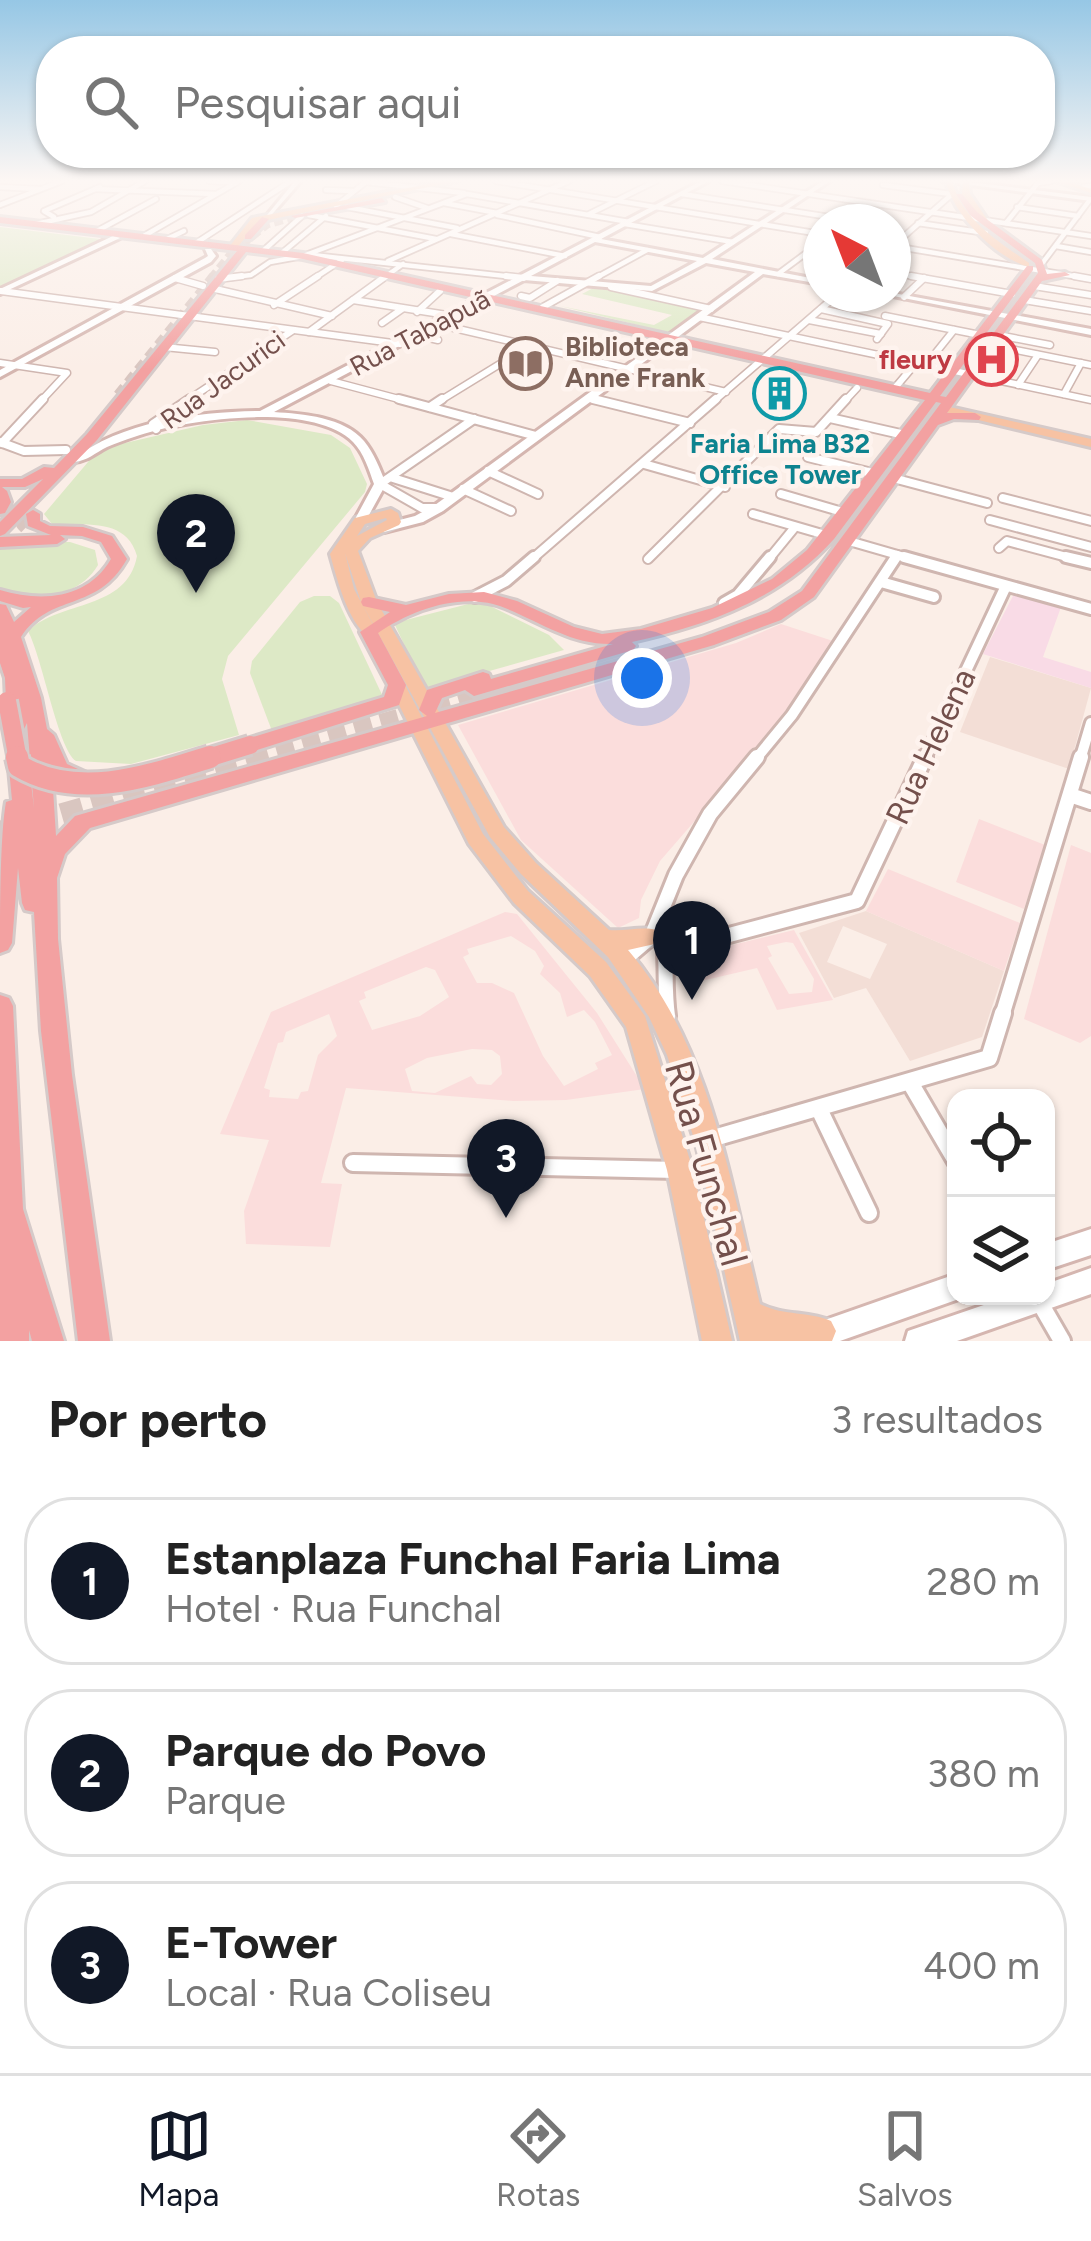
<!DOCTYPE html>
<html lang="pt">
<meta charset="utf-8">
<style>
:root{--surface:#fff;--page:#f6f6f6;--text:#222;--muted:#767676;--line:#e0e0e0;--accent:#111827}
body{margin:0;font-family:Figtree,sans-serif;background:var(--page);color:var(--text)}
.controls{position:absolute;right:36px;bottom:36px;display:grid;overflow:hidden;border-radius:24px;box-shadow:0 3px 9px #0004}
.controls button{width:108px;height:108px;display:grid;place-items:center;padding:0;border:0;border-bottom:3px solid var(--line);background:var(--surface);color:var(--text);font:60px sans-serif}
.compass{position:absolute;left:803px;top:204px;width:108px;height:108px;border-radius:50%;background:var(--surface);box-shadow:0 3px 9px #0004;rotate:318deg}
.you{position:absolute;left:642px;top:678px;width:42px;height:42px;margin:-30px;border:9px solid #fff;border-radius:50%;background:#1a73e8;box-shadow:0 0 0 18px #1a73e833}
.badge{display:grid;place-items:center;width:78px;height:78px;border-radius:50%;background:var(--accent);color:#fff;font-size:39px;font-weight:700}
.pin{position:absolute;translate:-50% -99px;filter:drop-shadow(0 3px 6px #0008)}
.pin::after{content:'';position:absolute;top:63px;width:42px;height:36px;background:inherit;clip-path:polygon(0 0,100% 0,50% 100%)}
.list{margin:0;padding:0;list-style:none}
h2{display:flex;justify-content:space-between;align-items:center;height:156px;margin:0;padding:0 48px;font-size:51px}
h2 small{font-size:39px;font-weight:400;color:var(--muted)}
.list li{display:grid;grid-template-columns:78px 1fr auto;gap:36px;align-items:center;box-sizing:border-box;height:168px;margin:0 24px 24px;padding:0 24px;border:3px solid var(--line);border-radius:48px}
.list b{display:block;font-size:45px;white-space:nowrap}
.list p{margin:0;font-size:39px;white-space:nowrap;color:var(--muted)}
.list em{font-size:39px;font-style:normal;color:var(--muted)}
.icon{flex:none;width:66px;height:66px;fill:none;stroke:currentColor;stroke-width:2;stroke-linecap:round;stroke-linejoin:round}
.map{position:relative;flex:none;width:1091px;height:1341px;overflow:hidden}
.search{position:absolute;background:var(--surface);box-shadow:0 3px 9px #0004;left:36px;right:36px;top:36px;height:132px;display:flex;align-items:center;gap:30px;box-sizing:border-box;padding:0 42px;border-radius:48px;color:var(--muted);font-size:45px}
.sheet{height:732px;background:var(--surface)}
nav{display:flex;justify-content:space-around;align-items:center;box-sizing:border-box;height:168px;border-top:3px solid var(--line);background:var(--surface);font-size:33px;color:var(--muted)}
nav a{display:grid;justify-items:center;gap:6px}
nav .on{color:var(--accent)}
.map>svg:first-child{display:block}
</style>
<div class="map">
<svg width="1091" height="1341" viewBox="0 0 1091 1341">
<rect width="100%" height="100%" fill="#fbeee7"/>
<g fill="#f3ded6" fill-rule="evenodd">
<path d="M990 657 1091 688 1069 769 960 732Z"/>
<path d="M866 911 1004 971 982 1037 910 1061 866 988 834 998 799 933ZM843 926 887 944 870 979 827 962Z"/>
</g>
<g fill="#fbdddc" fill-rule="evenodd">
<path d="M781 624 833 641 777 726 660 861 641 900 639 918 618 928 521 840 458 725 736 643Z"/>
<path d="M979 819 1045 845 1024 909 956 882Z"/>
<path d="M1071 845 1091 853V1036L1080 1043 1024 1019Z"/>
<path d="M888 869 1020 923 1004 971 866 911Z"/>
<path d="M505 912 517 914 597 1013 645 1089 566 1100 513 1101 346 1088 321 1183 342 1184 330 1247 246 1244 244 1211 269 1140 220 1134 271 1012ZM511 936 535 951 544 966 540 974 560 993 567 1017 584 1010 595 1022 612 1055 595 1063 598 1069 564 1086 543 1056 514 993 492 983H477L463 957 469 954 467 949ZM426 967 435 970 449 997 420 1016 372 1030 359 1001 366 998 364 992ZM329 1014 337 1036 318 1055 308 1091 301 1092 298 1099 269 1097 270 1090 264 1088 278 1043 283 1042 286 1032ZM472 1049 492 1050 500 1056 502 1074 491 1085 477 1084 471 1076 435 1093 412 1091 405 1069 427 1058Z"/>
<path d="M794 930 833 1000 777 1010 757 968 684 985 679 958ZM786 942 793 943 814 979 812 992 789 994 768 958 772 956 767 946Z"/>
</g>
<path fill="#f9dbe6" d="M1014 594 1061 607 1043 657 1091 672V688L983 654Z"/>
<g fill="#dde9c6">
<path d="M0 227 108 240 0 290Z"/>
<path d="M595 287 703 310 670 333 560 306 654 325 672 315 582 294Z"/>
<path d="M247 420 331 435 350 448 367 484 365 492 228 656 222 679 239 735 131 764 76 761C58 749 43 660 28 631 60 600 127 611 137 556 126 517 84 526 52 524L44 514 99 449 203 425Z"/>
<path d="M25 542H70L95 550 98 565C76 601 36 597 0 593V545Z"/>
<path d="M314 596H330L339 603 384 699 272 731 250 673 252 661 300 602Z"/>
<path d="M480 601 549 635 564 650 425 689 394 623Z"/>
</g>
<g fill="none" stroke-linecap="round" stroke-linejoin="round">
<g stroke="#d9c6c0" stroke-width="9" stroke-dasharray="9 4.5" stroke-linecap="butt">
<path d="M953 192 987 229"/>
<path d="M241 245 267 224 295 216"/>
<path d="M211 279 245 237"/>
</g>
<path stroke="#d9c6c0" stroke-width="10" stroke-dasharray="10 6" stroke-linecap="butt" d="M118 395 214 276"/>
<path stroke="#d9c6c0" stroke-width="14" stroke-dasharray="14 8" stroke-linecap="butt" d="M26 515 23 524 30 531"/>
<path stroke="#d9c6c0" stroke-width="18" stroke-dasharray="18 9" stroke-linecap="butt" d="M251 760 478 695"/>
<path stroke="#d9c6c0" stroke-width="22" stroke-dasharray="22 10" stroke-linecap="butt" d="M0 832 261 757"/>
<defs>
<g id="street-far5">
<path d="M209 181 234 182"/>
<path d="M496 181 821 234"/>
<path d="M722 181 1091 236"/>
<path d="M366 182 464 193"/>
<path d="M883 185 951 194"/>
<path d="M0 187 39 189"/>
<path d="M1083 187 1091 186"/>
<path d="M95 189 215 194"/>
<path d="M326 190 353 191"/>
<path d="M682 194 862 222"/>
<path d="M395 197 427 208"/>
<path d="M444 203 497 213"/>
<path d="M0 205 62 181"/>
<path d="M336 206 367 181"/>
<path d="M347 207 457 228"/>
<path d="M1017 207 1078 216"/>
<path d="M589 214 656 181"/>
<path d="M309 215 436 239"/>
<path d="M497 215 600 237"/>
<path d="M54 217 44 211 100 187"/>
<path d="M918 223 986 233"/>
<path d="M1006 223 1038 183 1051 181"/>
<path d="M36 224 91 212 145 181"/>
<path d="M625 224 733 242"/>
<path d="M97 231 156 199"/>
<path d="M451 234 565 256"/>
<path d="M142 237 239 181"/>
<path d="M167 239 184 231"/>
<path d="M196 243 291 181"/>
<path d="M893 246 1091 279"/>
<path d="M893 246 951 195"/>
<path d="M1056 246 1091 252"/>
<path d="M264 250 302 216"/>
<path d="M283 252 326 216"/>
<path d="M312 255 524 278"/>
<path d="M388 261 569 181"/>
<path d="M1041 265 1089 201"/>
<path d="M893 273 928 279"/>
<path d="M778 274 821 242"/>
<path d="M218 279 251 275 270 262 303 256 467 194 629 222"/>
<path d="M313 279 342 260"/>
<path d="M382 279 403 264"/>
<path d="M594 279 647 250"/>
</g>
<g id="street-far4">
<path d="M506 276 524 278"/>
<path d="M911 276 1012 294"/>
<path d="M1074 276 1091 279"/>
<path d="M175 278 203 286"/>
<path d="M218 279 242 276"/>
<path d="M1034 286 1091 295"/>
<path d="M611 287 711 309"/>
<path d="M211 288 332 316"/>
<path d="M1 291 400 344"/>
<path d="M521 296 530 298 557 281"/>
<path d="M904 297 924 278"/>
<path d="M353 300 453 316"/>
<path d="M1024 300 1091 311"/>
<path d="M274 305 318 276"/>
<path d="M543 307 599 276"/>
<path d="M821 309 888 324 877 339"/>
<path d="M417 312 440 291"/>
<path d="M885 316 980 335"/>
<path d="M699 317 1091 400"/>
<path d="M809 320 881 334"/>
<path d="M382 323 402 309"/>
<path d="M437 324 726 392"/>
<path d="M309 332 386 276"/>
<path d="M416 335 438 340"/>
<path d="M998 335 1050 345"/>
<path d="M991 345 1091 365"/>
<path d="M164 347 215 352"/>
<path d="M0 363 67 373 40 402"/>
<path d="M926 365 954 330"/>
<path d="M331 381 410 402"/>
<path d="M1018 385 1038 355"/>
<path d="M894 389 916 363"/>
<path d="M1064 394 1081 363"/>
<path d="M588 398 606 402"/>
<path d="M185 402 292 331"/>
<path d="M438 402 529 346"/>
<path d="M713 402 838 294"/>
<path d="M844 402 857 388"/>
</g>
<g id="street-far3">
<path d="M399 399 536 436"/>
<path d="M593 399 690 423"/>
<path d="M430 407 442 399"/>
<path d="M830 418 905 435"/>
<path d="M156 429 153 424 190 399"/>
<path d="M0 442 24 451 66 450"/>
<path d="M2 443 43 399"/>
<path d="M808 457 876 474"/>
<path d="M644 464 725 487"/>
<path d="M488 471 538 494"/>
<path d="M393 478 453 497"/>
<path d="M893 478 987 503"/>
<path d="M380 484 474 419"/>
<path d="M380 484 422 508H439"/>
<path d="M463 489 511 511"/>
<path d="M781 494 846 513"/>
<path d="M1003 498 1091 521"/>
<path d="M753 514 829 536"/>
<path d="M990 520 1091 547"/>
<path d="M849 541 915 560"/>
<path d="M999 548 1007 541 1078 560"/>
<path d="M648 559 779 429 816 432 846 399"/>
<path d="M531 560 716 399"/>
<path d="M768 560 795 527"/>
<path d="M894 560 897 555"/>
</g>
<g id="street-far2">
<path d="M904 557 1091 609"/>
<path d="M1066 557 1091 563"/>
<path d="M881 582 934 597"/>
<path d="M475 597 506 581 534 557"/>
<path d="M724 603 738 595 770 557"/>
<path d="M755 760 792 715 896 557"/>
<path d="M924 760 1006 586"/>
<path d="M1080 760 1091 723"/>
</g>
<g id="street-far1">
<path d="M1070 795 1091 802"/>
<path d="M660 919C669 952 663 981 668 1016"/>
<path d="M669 951 857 901 925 757"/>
<path d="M623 961 651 937 676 875 710 814 757 757"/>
<path d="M1002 1016 1081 757"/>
</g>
<g id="street">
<path d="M911 1084 956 1161"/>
<path d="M819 1109 869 1213"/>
<path d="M707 1140 989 1058 1003 1013"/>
<path d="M353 1163 677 1170"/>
<path d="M1036 1296 1062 1341"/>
</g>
<g id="secondary">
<path d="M295 181H301L267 220H263Z"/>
<path d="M701 181H709L601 239 703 258 823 181H830L712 259 821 280V284L763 274 443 511 423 522 384 532 378 528 380 525 415 516 435 505 755 272 706 263 652 291 524 280 274 412C303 414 344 417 364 441 374 453 380 469 386 484L364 524H356L354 521 374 484C369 470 364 453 353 442 312 401 184 419 134 437 125 440 116 443 107 447 95 453 87 461 74 462L72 460C122 421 198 412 260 411ZM595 242 697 261 651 286 531 276Z"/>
<path d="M942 181H961L1091 197V201Z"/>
<path d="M113 236 120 238 0 294V289Z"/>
<path d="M205 249H211L216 256 211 262 0 377V370L205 258 208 256Z"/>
<path d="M893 293 1091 329V335L883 294Z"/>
<path d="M1091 1229V1255L1046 1270V1244Z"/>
<path d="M1091 1268V1294L957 1341H905L908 1331 1010 1296H1046V1284Z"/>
<path d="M956 1274V1296H965L956 1300 840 1341H789L792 1331 802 1328Z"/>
</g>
<g id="primary">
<path d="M444 181H458L258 222 236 249 229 247 252 218Z"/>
<path d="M946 181H952C962 220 998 241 1029 263V267C996 258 953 215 946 181Z"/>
<path d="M963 181H969L970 194 989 222H983L962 194Z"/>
<path d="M1055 181H1065L1091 189V193Z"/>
<path d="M945 406 1091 439V447L941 411V407Z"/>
<path d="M391 509 398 513 401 522 399 525 370 538 358 551 377 602 504 827 536 863 609 930C625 932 644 925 659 931L662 937 659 943 628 950C712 1048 730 1183 760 1304 783 1316 808 1311 831 1321L836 1331 832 1341H740L697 1148 667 1055 649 1017 608 957 521 874 490 837 361 602 345 553 354 589 377 632 369 637C348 623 337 579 330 554L355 518ZM386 518 387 520 357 536 365 524Z"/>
<path d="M397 680 405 685 483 834 528 891 606 962 645 1016 693 1170 732 1341H702L667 1170 626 1027 590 976 514 903 469 844 389 685Z"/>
</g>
<g id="highway">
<path d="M956 194H962L977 212 1042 260 1047 274 1065 272 1070 275 1042 281 947 413H975L981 417 979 420 954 419 938 425 814 597 781 620 714 645 90 828 65 854 57 878 58 939 72 1075 110 1341H78L41 1031 34 912 25 910 22 903 18 868 12 943 8 950 0 953C0 914 0 835 6 802L12 800 8 758 11 753H25L28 758 34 808 27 723 24 729 17 730 7 724 5 678 0 663V604L6 605 14 622 31 607 23 608 0 601V590C41 602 87 600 111 559L101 542 82 536 60 535 65 539 57 544 0 547V537L51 535 28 526 26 514 33 510 40 514V521L50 526 83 527 112 536 127 559C97 613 50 592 21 637L41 698 47 729 54 735 67 764 89 774 92 779 89 784 82 786 52 774 56 836 75 816 427 716 419 710 427 690 483 672 489 674 491 679 613 644C572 645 542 623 505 608 464 591 413 609 378 633L406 685 399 705 257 750H243L240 745 243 740 384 697 388 685 360 632 390 612 363 606 361 602 363 598 369 597 406 605 449 594 484 592 517 601 574 627 602 634 641 629 712 608 772 579 807 550 925 400 303 259 246 252 97 440 5 534 0 536V522L43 479 25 487H2L7 491 11 502 5 513 0 514V479H22L44 467 54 468 87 434 237 251 0 223V217L303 253 930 393 1027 266H1033V270L940 396 946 397 1038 273 1035 263 971 216ZM936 402 941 403 802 591 769 612 702 637 435 713 442 698 465 690 474 696 633 650 636 646 632 642C709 625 780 599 834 539Z"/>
<path d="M382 198 385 202 295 218 291 216Z"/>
<path d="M262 217 269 219 251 239H245V235Z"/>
<path d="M0 995 9 998 13 1006 23 1209 64 1341H32L29 1330V1341H0Z"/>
</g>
</defs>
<use href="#street-far5" stroke="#cfb6b0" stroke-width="8"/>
<use href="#street-far4" stroke="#cfb6b0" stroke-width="9"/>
<use href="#street-far3" stroke="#cfb6b0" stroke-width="12"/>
<use href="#street-far2" stroke="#cfb6b0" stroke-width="16"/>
<use href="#street-far1" stroke="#cfb6b0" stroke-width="20"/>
<use href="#street" stroke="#cfb6b0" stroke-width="22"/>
<use href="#secondary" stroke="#d5b6b0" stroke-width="6"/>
<use href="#primary" stroke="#d5cac9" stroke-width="6"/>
<use href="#highway" stroke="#d5cac9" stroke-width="6"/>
<use href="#street-far5" stroke="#fff" stroke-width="4.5"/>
<use href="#street-far4" stroke="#fff" stroke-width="6"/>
<use href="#street-far3" stroke="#fff" stroke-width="8"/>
<use href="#street-far2" stroke="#fff" stroke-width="10"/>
<use href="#street-far1" stroke="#fff" stroke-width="14"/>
<use href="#street" stroke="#fff" stroke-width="16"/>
<use href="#secondary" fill="#fff" fill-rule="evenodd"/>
<use href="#primary" fill="#f7c2a3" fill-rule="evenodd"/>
<use href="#highway" fill="#f3a1a1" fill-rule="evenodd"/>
<defs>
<g id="highway-bridge-far1">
<path d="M7 701 18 760"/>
<path d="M201 760 250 745"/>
</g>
<path id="highway-bridge" d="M17 757 19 766C78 801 149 776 210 757"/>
</defs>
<use href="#highway-bridge-far1" stroke="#d5cac9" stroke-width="24" stroke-linecap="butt"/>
<use href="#highway-bridge" stroke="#d5cac9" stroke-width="28" stroke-linecap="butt"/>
<use href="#highway-bridge-far1" stroke="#f3a1a1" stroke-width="18"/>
<use href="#highway-bridge" stroke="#f3a1a1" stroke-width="22"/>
</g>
<linearGradient id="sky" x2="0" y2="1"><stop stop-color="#96c7e5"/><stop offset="0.49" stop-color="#fdf7f4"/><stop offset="1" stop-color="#fdf7f4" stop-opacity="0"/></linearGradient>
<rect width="1091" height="369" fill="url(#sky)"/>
<defs>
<symbol id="hospital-ring" viewBox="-11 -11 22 22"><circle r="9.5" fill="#fef3ee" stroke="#e0444e" stroke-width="1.5"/><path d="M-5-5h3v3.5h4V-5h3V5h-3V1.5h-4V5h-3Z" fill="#e0444e"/></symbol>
<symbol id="library-ring" viewBox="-11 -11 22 22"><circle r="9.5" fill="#fef3ee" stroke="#8d6e63" stroke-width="1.5"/><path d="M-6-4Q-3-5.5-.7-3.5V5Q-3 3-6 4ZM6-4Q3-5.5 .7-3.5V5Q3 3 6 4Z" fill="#8d6e63"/></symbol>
<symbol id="building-ring" viewBox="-11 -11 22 22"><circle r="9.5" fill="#fef3ee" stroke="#0f9aa8" stroke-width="1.5"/><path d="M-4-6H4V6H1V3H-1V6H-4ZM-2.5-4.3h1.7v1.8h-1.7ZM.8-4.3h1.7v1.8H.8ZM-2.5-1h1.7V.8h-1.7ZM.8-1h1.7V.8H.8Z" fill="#0f9aa8"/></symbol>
</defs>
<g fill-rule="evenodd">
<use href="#hospital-ring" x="962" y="330" width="59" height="59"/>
<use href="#library-ring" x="496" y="334" width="59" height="59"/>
<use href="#building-ring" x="750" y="364" width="59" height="59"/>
</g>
<g text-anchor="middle" stroke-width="9" stroke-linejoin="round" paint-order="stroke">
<g font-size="27" fill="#74504c" stroke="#fef3ee">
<text transform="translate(420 333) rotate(-28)" y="9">Rua Tabapuã</text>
<text transform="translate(223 380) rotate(-36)" y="9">Rua Jacurici</text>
</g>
<g font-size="27" font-weight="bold" fill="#785e54" stroke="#fef3ee" text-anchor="start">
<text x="565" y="356">Biblioteca<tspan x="565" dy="31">Anne Frank</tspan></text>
</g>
<g font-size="27" font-weight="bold" fill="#be3a42" stroke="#fef3ee" text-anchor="end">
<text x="952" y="369">fleury</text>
</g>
<g font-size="27" font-weight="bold" fill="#0d838f" stroke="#fef3ee">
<text x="780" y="453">Faria Lima B32<tspan x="780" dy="31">Office Tower</tspan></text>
</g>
<g font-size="33" fill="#74504c" stroke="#fef3ee">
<text transform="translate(930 746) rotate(-65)" y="12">Rua Helena</text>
</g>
<g font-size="39" fill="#74504c" stroke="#fef3ee">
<text transform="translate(707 1163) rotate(74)" y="14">Rua Funchal</text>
</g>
</g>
</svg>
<div class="controls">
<button><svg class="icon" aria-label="locate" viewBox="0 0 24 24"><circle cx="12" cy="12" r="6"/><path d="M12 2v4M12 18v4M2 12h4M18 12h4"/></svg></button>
<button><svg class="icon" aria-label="layers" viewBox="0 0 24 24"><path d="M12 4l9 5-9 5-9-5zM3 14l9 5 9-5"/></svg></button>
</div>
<svg class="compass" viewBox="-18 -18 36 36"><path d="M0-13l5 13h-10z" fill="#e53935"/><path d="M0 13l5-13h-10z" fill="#767676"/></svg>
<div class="you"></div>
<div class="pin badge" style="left:692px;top:1000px">1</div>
<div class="pin badge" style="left:196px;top:593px">2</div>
<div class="pin badge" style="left:506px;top:1218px">3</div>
<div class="search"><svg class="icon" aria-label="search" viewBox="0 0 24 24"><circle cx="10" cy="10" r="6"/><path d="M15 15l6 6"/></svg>Pesquisar aqui</div>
</div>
<section class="sheet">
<h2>Por perto<small>3 resultados</small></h2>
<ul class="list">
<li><span class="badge">1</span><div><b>Estanplaza Funchal Faria Lima</b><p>Hotel · Rua Funchal</p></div><em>280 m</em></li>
<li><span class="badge">2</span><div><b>Parque do Povo</b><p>Parque</p></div><em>380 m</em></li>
<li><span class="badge">3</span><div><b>E-Tower</b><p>Local · Rua Coliseu</p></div><em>400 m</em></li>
</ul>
</section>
<nav>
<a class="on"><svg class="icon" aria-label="map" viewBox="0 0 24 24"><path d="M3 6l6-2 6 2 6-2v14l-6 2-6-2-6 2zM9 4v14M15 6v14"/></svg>Mapa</a>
<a><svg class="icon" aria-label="directions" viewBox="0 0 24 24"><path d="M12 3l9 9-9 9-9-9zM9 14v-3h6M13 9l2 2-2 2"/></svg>Rotas</a>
<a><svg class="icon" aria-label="saved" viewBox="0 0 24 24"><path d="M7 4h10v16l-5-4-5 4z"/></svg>Salvos</a>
</nav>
